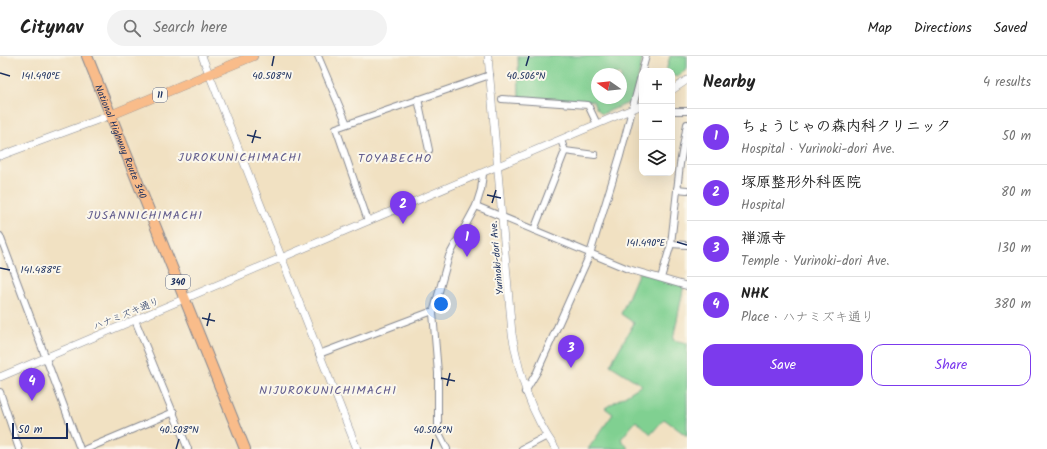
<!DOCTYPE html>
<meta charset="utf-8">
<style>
:root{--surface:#fff;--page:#f2f2f2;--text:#222;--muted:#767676;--line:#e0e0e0;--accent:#7c3aed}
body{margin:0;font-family:Kalam,"Klee One",sans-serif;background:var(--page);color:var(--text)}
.controls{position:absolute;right:12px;top:12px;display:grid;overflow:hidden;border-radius:8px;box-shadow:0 4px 16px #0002}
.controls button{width:36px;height:36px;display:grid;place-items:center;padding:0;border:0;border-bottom:1px solid var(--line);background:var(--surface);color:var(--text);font:20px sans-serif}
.compass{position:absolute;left:591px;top:12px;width:36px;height:36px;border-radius:50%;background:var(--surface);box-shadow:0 4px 16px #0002;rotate:284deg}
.scale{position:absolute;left:12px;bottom:10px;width:56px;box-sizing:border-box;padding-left:4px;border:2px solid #1b2f5e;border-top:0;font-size:11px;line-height:14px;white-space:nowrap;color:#1b2f5e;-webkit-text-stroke:3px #fbf7ec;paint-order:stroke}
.you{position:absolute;left:441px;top:248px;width:14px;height:14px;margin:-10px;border:3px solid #fff;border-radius:50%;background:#1a73e8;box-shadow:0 0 0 6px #1a73e833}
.badge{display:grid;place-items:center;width:26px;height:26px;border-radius:50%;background:var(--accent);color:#fff;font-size:13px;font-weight:700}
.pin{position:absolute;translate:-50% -33px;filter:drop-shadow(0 1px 2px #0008)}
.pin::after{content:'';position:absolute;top:21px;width:14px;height:12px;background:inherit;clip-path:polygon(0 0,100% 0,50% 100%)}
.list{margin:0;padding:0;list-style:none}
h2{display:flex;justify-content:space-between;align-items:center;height:52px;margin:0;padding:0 16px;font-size:17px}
h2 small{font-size:13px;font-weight:400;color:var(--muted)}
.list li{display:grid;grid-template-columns:26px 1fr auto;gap:12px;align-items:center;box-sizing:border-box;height:56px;padding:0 16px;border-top:1px solid var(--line)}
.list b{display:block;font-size:15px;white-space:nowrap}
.list p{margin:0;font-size:13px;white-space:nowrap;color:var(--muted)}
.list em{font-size:13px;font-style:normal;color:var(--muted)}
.actions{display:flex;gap:8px;padding:12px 16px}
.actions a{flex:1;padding:9px 0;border:1px solid var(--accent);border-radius:12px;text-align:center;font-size:14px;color:var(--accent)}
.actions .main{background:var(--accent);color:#fff}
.icon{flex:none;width:22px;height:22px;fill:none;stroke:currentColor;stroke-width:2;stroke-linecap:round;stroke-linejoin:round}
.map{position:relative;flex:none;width:687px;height:393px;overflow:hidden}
header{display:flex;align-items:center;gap:24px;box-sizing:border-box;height:56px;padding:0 20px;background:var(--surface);border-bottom:1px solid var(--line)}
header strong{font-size:19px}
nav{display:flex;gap:22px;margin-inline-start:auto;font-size:14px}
.search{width:280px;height:36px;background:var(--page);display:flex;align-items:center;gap:10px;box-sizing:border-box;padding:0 14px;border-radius:22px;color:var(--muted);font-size:15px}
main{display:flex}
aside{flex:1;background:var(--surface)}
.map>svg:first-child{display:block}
</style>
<header>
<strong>Citynav</strong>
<div class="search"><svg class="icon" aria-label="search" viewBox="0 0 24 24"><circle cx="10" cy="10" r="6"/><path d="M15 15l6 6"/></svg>Search here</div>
<nav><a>Map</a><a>Directions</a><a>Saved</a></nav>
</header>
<main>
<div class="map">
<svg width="687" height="393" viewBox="0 0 687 393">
<rect width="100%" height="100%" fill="#fbf7ec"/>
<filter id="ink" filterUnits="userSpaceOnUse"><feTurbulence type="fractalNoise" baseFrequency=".025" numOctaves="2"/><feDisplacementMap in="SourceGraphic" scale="8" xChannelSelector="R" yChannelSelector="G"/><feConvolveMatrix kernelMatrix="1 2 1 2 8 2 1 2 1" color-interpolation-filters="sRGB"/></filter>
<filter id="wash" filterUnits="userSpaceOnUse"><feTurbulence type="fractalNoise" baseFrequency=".012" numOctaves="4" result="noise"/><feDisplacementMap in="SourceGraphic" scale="16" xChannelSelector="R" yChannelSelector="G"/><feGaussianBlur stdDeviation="0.9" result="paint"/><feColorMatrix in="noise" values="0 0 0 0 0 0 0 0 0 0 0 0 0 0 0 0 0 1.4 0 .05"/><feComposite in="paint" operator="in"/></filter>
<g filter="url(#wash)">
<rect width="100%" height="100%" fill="#f1e1c2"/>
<g fill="#80d091" stroke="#4e8078" fill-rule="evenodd">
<path d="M518 0H643L633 45 602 58 596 52 593 45 519 41ZM597 18H621V42H597Z"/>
<path d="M670 0H687V13L677 21 672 19V15H666Z"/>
<path d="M639 216 684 229 673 284 687 287V380L664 363 651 378 636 365 621 383 629 393H588L613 358 605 352 642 329 610 309 634 267 621 258Z"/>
</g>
</g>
<g filter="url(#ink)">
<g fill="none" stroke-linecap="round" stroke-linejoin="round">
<defs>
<g id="minor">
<path d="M318 0 347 68"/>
<path d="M642 15 646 0"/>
<path d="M418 43 429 94"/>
<path d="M502 43 588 49 597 68"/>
<path d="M672 55H687"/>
<path d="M565 95 595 99"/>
<path d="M677 133 687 134"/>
<path d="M476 150 628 213 687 230"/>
<path d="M368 165 336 72 490 19"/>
<path d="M534 174 565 95 561 84"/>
<path d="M0 180 80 393"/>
<path d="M671 188 687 189"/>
<path d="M661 222 671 188 680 108 687 68"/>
<path d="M135 264 188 393"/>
<path d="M319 298 430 256 433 257"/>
<path d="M0 336 19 393"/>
<path d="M525 336 537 316 590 198 620 100 642 16"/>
<path d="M86 393 174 356"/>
<path d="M447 393 438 375V317L433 257 449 200 476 150 481 134 483 118"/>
<path d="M522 393 547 380"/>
</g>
<g id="tertiary">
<path d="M202 0 357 393"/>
<path d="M488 0 512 278C520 322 530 356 556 393"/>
<path d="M672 34 687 24"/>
<path d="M0 100 111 59"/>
<path d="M0 321 642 49"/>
</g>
<path id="primary" d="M111 59 253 0"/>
<g id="trunk">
<path id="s1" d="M87 0 245 393"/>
</g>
</defs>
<use href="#minor" stroke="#868890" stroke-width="8"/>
<use href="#tertiary" stroke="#868890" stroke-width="8"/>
<use href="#primary" stroke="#868890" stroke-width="10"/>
<use href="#trunk" stroke="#868890" stroke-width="12"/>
<use href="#minor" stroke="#fff" stroke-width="6"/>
<use href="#tertiary" stroke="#fff" stroke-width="7"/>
<use href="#primary" stroke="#f9bc8a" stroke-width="9"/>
<use href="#trunk" stroke="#f9bc8a" stroke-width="10"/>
</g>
</g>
<path fill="none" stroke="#1b2f5e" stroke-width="1.5" d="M272 10 274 0M526 10 529 0M0 17 10 20M247 79 261 82M252 87 256 74M487 139 501 142M492 147 496 134M677 186 687 189M0 212 10 214M202 262 215 265M207 270 210 257M441 322 455 325M447 330 450 317M176 393 179 383M431 393 433 383"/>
<g text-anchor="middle" stroke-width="4" stroke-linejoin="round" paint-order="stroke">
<g fill="#fbf7ec" stroke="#5e6b89" stroke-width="1">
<rect x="153" y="32" width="14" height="14" rx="3"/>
<rect x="166" y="219" width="24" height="14" rx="3"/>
</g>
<g font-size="9" font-weight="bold" fill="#1b2f5e">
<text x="160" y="42">11</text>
<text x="178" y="229">340</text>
</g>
<g font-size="10" fill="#1b2f5e" stroke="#fbf7ec">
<text dy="4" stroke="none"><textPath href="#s1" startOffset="92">National Highway Route 340</textPath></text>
<text transform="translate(496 202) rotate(-95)" y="4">Yurinoki-dori Ave.</text>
<text transform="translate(126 257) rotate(-22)" y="4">ハナミズキ通り</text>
</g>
<g font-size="12" letter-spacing="1" fill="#615c8d" stroke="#fbf7ec">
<text x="240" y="105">JUROKUNICHIMACHI</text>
<text x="395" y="106">TOYABECHO</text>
<text x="145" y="163">JUSANNICHIMACHI</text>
<text x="328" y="338">NIJUROKUNICHIMACHI</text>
</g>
</g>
<g font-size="10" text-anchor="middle" fill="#1b2f5e" stroke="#fbf7ec" stroke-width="4" stroke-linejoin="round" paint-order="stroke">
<text x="41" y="23">141.490°E</text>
<text x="272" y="23">40.508°N</text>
<text x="526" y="23">40.506°N</text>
<text x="646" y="190">141.490°E</text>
<text x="41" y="217">141.488°E</text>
<text x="179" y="377">40.508°N</text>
<text x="433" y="377">40.506°N</text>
</g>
</svg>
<div class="controls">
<button>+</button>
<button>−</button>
<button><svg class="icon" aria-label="layers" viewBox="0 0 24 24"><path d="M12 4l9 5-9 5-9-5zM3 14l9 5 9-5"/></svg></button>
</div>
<svg class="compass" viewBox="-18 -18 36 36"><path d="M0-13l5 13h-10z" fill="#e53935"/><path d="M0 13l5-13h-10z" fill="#767676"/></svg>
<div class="scale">50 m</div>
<div class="you"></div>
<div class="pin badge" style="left:467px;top:201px">1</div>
<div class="pin badge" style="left:403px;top:168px">2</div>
<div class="pin badge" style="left:571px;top:312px">3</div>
<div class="pin badge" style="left:32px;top:345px">4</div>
</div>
<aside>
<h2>Nearby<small>4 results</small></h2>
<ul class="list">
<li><span class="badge">1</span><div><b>ちょうじゃの森内科クリニック</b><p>Hospital · Yurinoki-dori Ave.</p></div><em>50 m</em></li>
<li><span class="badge">2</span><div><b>塚原整形外科医院</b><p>Hospital</p></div><em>80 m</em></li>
<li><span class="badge">3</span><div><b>禅源寺</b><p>Temple · Yurinoki-dori Ave.</p></div><em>130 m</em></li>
<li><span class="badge">4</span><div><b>NHK</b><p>Place · ハナミズキ通り</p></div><em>380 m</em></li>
</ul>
<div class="actions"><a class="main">Save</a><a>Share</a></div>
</aside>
</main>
